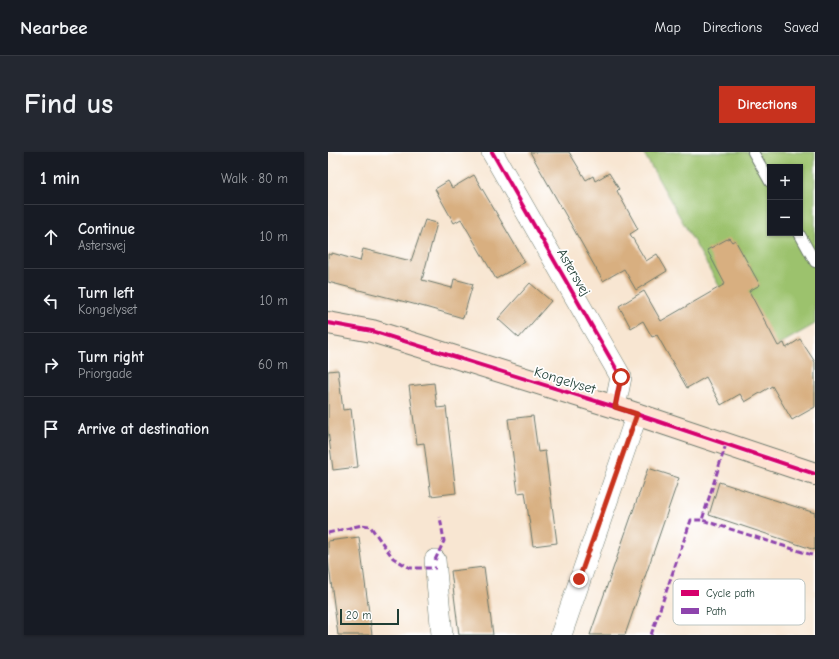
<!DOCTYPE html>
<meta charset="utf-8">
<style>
:root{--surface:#171b24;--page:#242831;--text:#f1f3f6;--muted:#9ea1a6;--line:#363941;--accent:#c8321e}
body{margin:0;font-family:"Comic Neue",sans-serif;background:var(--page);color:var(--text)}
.controls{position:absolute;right:12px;top:12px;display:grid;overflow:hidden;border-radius:0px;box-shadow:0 1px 3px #0004}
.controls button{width:36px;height:36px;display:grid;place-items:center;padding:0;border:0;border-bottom:1px solid var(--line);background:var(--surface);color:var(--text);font:20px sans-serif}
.scale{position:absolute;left:12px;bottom:10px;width:59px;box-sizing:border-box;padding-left:4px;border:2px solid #1f3d34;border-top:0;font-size:11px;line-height:14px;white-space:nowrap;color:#1f3d34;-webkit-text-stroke:3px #fff;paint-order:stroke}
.stop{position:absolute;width:12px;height:12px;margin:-9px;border:3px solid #c8321e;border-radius:50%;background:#fff}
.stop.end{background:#c8321e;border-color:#fff;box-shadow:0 1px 4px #0008}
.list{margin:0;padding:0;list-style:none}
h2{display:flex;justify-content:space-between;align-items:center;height:52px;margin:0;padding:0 16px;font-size:17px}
h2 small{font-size:13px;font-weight:400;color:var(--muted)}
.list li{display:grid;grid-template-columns:26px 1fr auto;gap:12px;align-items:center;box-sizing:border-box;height:64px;padding:0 16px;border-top:1px solid var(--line)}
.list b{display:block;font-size:15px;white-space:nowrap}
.list p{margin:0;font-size:13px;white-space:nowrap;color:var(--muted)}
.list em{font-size:13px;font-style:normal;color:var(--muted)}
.icon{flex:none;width:22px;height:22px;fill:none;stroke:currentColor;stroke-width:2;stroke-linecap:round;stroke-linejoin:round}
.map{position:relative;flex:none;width:487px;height:483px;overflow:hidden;border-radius:0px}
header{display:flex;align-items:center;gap:24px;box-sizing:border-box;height:56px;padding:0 20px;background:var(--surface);border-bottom:1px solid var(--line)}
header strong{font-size:19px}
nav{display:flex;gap:22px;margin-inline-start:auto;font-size:14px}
.intro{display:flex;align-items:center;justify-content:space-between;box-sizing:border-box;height:96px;padding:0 24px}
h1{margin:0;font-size:28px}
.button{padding:10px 18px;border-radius:0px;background:var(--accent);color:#fff;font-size:14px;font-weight:700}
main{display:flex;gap:24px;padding:0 24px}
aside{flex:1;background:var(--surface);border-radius:0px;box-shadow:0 1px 3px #0004}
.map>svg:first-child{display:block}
</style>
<header>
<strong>Nearbee</strong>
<nav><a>Map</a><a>Directions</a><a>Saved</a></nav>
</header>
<div class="intro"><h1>Find us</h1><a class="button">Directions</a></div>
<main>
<aside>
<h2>1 min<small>Walk · 80 m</small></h2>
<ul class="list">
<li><svg class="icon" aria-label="ahead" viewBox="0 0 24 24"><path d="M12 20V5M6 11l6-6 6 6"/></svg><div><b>Continue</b><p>Astersvej</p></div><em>10 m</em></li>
<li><svg class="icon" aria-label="left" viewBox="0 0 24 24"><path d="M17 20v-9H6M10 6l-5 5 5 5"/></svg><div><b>Turn left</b><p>Kongelyset</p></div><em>10 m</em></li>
<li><svg class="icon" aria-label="right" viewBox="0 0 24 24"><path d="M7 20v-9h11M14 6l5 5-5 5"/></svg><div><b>Turn right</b><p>Priorgade</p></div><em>60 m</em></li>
<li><svg class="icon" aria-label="arrive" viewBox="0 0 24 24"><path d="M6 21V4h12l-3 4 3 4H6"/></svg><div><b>Arrive at destination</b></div></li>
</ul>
</aside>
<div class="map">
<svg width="487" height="483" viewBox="0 0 487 483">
<rect width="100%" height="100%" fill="#fff"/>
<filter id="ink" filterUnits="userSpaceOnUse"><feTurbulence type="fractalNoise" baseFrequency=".025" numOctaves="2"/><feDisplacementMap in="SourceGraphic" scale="8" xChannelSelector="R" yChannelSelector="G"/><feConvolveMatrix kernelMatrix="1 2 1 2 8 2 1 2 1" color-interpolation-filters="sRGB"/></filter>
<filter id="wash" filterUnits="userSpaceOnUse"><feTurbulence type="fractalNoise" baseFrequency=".012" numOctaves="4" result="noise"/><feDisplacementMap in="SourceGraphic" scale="16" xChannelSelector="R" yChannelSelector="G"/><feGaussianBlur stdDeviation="0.9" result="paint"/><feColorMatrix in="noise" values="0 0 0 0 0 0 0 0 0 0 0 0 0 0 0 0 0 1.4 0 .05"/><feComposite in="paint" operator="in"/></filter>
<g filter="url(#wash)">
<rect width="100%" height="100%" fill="#f8e6d2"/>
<path fill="#9cc26d" stroke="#5e8050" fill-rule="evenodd" d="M315 0H487V172L431 204ZM442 15H472V81H442Z"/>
<g id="blocks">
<g fill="#d8af80">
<path d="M202 0H241L258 28 265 24 267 29 281 21 291 37 289 39 310 77 302 82 318 109 329 102 339 119 308 138 296 117 275 129Z"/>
<path d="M146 23 197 110 168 127 133 67 126 71 107 37 120 29 124 36Z"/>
<path d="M97 68 109 71 94 128 124 136 126 127 145 132 135 166 97 155 0 130V102L4 103V101L32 109 35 97 83 109Z"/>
<path d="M401 86 404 90 407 88 432 133 421 139 450 194 456 191 458 196 472 187 487 210V255L464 268 444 234 417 250 412 242 393 253 378 225 359 236 329 183 324 185 315 169 303 176 291 154 316 139 333 169 397 132 379 98Z"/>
<path d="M202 131 223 149 191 186 170 167Z"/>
<path d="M10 218 15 258 23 257 30 315 5 318 0 278V219Z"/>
<path d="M106 231 109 256 118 255 128 341 103 344 96 291 89 292 81 234Z"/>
<path d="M205 264 210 300 217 299 229 391 205 394 197 340 190 341 180 267Z"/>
<path d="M320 316 351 326 297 483H262Z"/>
<path d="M391 330 487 361V398L381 363Z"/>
<path d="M31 385 44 483H10L0 407V389Z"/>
<path d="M156 415 165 483H131L123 419Z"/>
</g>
</g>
</g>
<g filter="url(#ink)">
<use href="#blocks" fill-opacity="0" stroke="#6b786b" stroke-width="1"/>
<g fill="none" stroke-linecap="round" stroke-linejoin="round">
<defs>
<g id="lane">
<path d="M425 0 442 30"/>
<path d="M471 81 487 110"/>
</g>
<g id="street">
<path d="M164 0 293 225 287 255"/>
<path d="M107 408 114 483"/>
<path d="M233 483 309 262"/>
</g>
<path id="secondary" d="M0 171 44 179 287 255 487 322"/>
</defs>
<use href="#lane" stroke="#6b786b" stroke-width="12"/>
<use href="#street" stroke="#6b786b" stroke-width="22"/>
<use href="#secondary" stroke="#6b786b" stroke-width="24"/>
<use href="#lane" stroke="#fff" stroke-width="10"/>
<use href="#street" stroke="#fff" stroke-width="21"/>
<use href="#secondary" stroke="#fee3d2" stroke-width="22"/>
<g stroke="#8e44ad" stroke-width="3" stroke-dasharray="6 3" stroke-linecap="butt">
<path d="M398 292 374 368 487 404"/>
<path d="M0 381 34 373 42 374 65 406 82 416H108"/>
<path d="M107 408 116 389 112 365"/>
<path d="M323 483 363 368H374"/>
</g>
<defs>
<g id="cycleway">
<path d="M164 0 293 225 287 255"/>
<path d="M0 171 44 179 287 255 487 322"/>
</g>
</defs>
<use href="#cycleway" stroke="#fff" stroke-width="6"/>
<use href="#cycleway" stroke="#d6006c" stroke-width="4"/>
</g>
</g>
<g fill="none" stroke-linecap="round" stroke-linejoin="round" filter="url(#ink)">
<path stroke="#c8321e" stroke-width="5" d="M251 427 309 262 287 255 293 225"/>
</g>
<g text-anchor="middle" stroke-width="3.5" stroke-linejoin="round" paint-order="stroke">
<g font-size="14" fill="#1f3d34" stroke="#fff">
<text transform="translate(246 120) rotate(60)" y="5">Astersvej</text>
<text transform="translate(237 228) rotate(17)" y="5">Kongelyset</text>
</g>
</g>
<rect x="345" y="427" width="132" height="46" rx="6" fill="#fff" stroke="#bcc5c2" stroke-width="1"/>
<rect x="353" y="438" width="18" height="6" fill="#d6006c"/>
<rect x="353" y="456" width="18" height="6" fill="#8e44ad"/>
<g font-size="11" fill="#1f3d34">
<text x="378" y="445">Cycle path</text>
<text x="378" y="463">Path</text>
</g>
</svg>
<div class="controls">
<button>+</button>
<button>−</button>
</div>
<div class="scale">20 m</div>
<div class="stop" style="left:293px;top:225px"></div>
<div class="stop end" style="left:251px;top:427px"></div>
</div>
</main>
